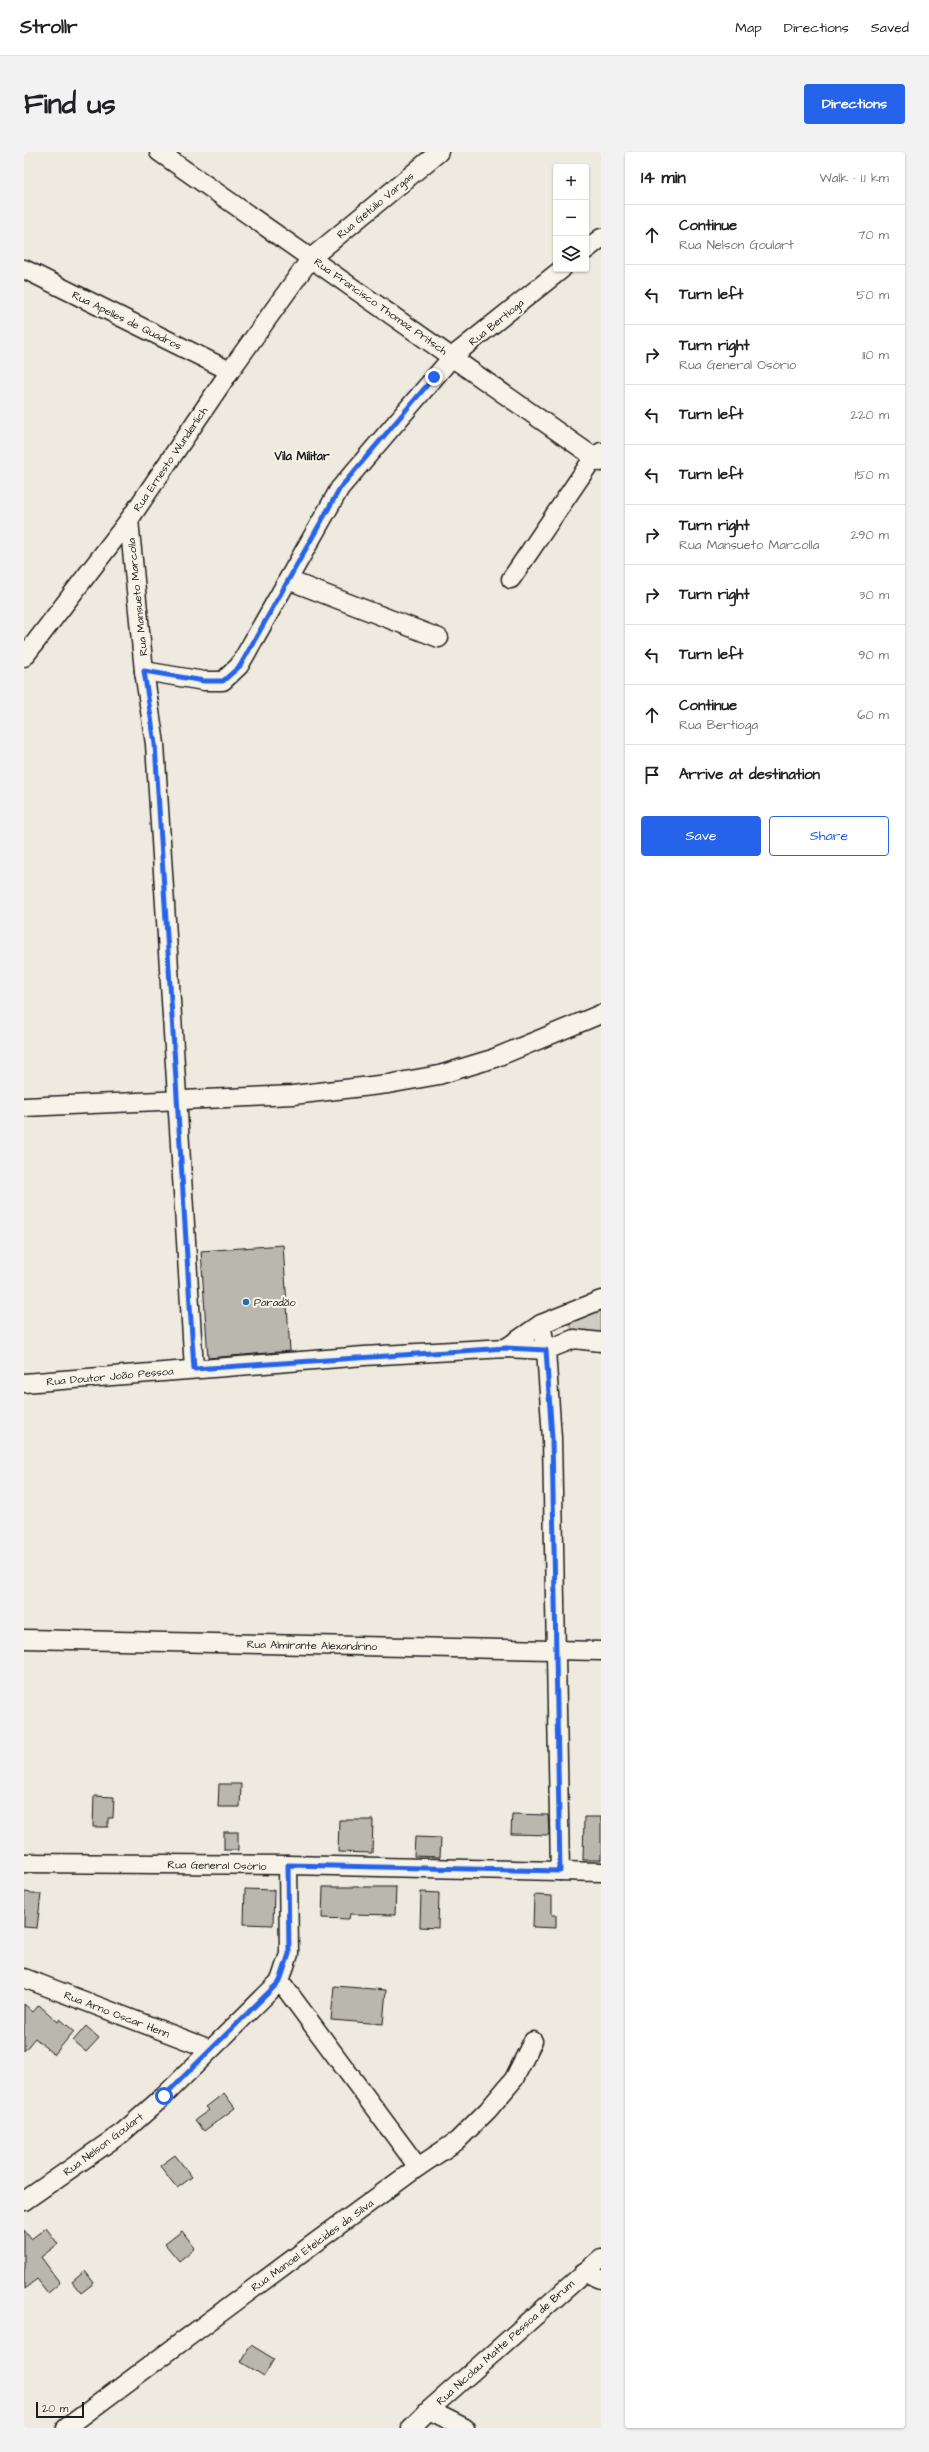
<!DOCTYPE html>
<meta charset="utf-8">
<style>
:root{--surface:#fff;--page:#f2f2f2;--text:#202124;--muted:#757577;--line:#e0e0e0;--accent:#2563eb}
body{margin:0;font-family:"Architects Daughter",sans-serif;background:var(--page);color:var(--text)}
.controls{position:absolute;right:12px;top:12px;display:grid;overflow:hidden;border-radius:4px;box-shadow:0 1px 3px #0004}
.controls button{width:36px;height:36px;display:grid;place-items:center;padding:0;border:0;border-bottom:1px solid var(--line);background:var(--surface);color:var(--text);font:20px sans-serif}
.scale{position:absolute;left:12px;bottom:10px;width:48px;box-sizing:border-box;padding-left:4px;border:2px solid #1c1c1c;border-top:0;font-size:11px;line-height:14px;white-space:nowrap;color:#1c1c1c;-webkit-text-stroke:3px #f7f3e8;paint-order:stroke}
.stop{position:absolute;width:12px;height:12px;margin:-9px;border:3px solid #2563eb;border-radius:50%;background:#fff}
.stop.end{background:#2563eb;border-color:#fff;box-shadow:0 1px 4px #0008}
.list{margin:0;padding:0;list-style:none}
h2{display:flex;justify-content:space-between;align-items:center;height:52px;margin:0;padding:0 16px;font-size:17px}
h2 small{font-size:13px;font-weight:400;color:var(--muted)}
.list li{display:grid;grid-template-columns:26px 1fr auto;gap:12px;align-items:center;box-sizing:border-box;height:60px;padding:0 16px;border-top:1px solid var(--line)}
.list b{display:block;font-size:15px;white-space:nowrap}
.list p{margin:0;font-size:13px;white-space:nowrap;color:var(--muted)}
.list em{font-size:13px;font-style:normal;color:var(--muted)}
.actions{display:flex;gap:8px;padding:12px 16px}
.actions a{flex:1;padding:9px 0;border:1px solid var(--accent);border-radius:4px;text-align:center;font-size:14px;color:var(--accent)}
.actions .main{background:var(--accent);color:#fff}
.icon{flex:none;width:22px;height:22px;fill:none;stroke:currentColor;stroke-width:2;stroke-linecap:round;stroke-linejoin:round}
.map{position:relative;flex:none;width:577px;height:2276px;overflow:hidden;border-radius:4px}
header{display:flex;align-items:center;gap:24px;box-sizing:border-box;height:56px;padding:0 20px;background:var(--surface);border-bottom:1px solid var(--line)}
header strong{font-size:19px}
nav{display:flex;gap:22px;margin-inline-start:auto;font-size:14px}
.intro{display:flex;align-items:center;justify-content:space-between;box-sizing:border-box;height:96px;padding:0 24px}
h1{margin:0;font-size:28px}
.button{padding:10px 18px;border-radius:4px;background:var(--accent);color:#fff;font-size:14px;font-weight:700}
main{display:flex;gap:24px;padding:0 24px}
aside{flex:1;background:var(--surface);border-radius:4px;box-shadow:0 1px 3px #0004}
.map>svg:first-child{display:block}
</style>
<header>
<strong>Strollr</strong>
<nav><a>Map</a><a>Directions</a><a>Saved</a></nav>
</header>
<div class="intro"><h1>Find us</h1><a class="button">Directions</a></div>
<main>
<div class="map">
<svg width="577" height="2276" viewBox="0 0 577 2276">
<rect width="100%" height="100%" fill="#eeeae0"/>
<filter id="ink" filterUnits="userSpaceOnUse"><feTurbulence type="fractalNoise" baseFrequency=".025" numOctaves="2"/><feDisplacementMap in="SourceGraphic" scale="8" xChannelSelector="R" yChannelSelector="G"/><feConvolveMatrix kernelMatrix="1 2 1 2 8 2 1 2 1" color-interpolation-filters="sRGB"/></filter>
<g filter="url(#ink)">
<path fill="#cfccc3" stroke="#767470" d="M577 1149V1189L551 1186 542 1163Z"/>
<g fill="#bab7af" stroke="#1c1c1c">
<path d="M259 1093 266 1199 184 1206 177 1099Z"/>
<path d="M195 1632H217L216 1655H194Z"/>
<path d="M70 1644 90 1645 89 1666H84V1675H69Z"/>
<path d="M488 1662 524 1663 525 1683 487 1682Z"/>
<path d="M560 1665H577V1708H559Z"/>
<path d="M315 1668H349L348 1701 314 1700Z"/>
<rect x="200" y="1680" width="14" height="18"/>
<path d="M391 1685 417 1686 416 1705 390 1704Z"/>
<path d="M299 1735H372L371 1763 326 1762 325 1767 298 1766Z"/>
<path d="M221 1737 250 1738 249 1773 220 1772Z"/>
<path d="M0 1740 17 1742 13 1776 0 1775Z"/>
<path d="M397 1740 415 1741 414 1776 396 1775Z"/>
<path d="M510 1743 528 1744V1763H532V1776L509 1775Z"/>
<path d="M310 1834 362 1838 359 1872 307 1868Z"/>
<path d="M0 1852 9 1860 15 1853 34 1870 36 1867 50 1879 30 1903 11 1886 0 1899Z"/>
<path d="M62 1874 75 1886 62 1900 49 1889Z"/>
<path d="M200 1941 211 1956 180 1979 171 1968 185 1958 182 1955Z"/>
<path d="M151 2003 168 2025 153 2036 136 2014Z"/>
<path d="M22 2076 34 2092 17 2105 36 2131 24 2141 13 2127 0 2137V2078L7 2087Z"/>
<path d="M158 2079 171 2096 155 2109 141 2092Z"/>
<path d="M61 2119 70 2131 57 2141 48 2130Z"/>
<path d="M227 2193 250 2207 240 2224 217 2210Z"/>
</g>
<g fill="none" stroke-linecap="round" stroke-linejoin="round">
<defs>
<g id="minor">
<path d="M135 0 577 310"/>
<path d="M562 98 577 86"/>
<path d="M0 117 206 219"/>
<path d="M105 368 120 519 131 592 170 1217"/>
<path d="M487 427 570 305 577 300"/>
<path d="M264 428 415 486"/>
<path d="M0 505 105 368 206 219 287 106 415 0"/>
<path d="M120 519 180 529H199L215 514 316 336 429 204 538 117"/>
<path d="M0 955 269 943 364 932 415 923 468 907 577 862"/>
<path d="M517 1172 522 1198 528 1286 536 1719"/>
<path d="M482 1196 517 1172 577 1148"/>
<path d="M0 1231 340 1204 482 1196 522 1198 550 1187 577 1190"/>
<path d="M0 1487 577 1499"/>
<path d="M0 1711 264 1713 577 1720"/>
<path d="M264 1713 265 1802 256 1829 394 2015"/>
<path d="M0 1826 186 1897"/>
<path d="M0 2049 98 1981 140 1944 256 1829"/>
<path d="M560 2120 577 2127"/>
<path d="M405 2258 441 2276"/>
<path d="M42 2276 289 2092 394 2015 433 1989 464 1958 490 1927 509 1889"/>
<path d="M387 2276 405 2258 577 2106"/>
</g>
</defs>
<use href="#minor" stroke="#1c1c1c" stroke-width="21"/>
<use href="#minor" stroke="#f7f3e8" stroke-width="18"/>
</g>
</g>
<g fill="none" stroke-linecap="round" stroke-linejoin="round" filter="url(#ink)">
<path stroke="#2563eb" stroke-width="5" d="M140 1944 256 1829 265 1802 264 1713 536 1719 528 1286 522 1198 482 1196 170 1217 131 592 120 519 180 529H199L216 514 316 336 410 225"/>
</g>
<circle fill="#1f6fb2" stroke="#f7f3e8" stroke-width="1.5" cx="222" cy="1150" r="4"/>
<g text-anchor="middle" stroke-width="4" stroke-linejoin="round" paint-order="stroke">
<g font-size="11" fill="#1c1c1c" stroke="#f7f3e8">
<text transform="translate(351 53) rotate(-40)" y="4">Rua Getúlio Vargas</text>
<text transform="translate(357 154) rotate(35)" y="4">Rua Francisco Thomaz Pritsch</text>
<text transform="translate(103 168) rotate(26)" y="4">Rua Apelles de Quadros</text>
<text transform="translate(472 170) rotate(-39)" y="4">Rua Bertioga</text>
<text transform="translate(146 307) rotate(-56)" y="4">Rua Ernesto Wunderlich</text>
<text transform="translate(113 445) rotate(-96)" y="4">Rua Mansueto Marcolla</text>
<text transform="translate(86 1224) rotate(-5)" y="4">Rua Doutor João Pessoa</text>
<text transform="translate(288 1493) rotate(1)" y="4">Rua Almirante Alexandrino</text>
<text transform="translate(193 1713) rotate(1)" y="4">Rua General Osório</text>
<text transform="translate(93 1862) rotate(21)" y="4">Rua Arno Oscar Henn</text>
<text transform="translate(79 1992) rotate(-37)" y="4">Rua Nelson Goulart</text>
<text transform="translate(288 2093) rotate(-36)" y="4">Rua Manoel Etelcides da Silva</text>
<text transform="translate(481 2190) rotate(-42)" y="4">Rua Nicolau Matte Pessoa de Brum</text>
</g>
<g font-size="11" fill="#1c1c1c" stroke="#f7f3e8" text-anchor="start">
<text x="230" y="1154">Paradão</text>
</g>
<g font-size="12" font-weight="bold" fill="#1c1c1c" stroke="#f7f3e8">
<text x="278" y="308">Vila Militar</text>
</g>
</g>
</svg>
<div class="controls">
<button>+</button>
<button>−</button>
<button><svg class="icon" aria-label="layers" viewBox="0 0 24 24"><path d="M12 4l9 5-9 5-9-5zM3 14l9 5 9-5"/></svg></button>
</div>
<div class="scale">20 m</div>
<div class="stop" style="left:140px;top:1944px"></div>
<div class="stop end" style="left:410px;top:225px"></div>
</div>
<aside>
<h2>14 min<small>Walk · 1.1 km</small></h2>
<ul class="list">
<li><svg class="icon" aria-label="ahead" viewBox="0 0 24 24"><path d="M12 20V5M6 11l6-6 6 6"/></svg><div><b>Continue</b><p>Rua Nelson Goulart</p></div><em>70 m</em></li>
<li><svg class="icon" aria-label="left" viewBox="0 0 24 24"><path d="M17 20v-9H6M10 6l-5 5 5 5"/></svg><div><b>Turn left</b></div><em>50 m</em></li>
<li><svg class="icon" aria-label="right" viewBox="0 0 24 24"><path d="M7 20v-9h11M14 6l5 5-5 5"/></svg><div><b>Turn right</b><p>Rua General Osório</p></div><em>110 m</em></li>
<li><svg class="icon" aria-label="left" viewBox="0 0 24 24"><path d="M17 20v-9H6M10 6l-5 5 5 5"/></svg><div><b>Turn left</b></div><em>220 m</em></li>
<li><svg class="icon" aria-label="left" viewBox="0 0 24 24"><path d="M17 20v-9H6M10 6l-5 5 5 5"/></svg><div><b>Turn left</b></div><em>150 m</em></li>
<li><svg class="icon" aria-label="right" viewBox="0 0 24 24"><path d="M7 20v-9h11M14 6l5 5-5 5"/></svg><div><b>Turn right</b><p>Rua Mansueto Marcolla</p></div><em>290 m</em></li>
<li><svg class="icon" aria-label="right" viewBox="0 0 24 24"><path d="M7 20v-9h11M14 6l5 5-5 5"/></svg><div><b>Turn right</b></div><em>30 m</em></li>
<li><svg class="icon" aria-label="left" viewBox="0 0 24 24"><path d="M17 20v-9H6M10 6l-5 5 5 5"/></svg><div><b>Turn left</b></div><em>90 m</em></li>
<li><svg class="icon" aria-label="ahead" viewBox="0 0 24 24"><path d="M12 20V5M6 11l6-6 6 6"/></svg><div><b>Continue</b><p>Rua Bertioga</p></div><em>60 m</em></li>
<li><svg class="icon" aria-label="arrive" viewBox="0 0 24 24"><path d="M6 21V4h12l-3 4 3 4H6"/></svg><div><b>Arrive at destination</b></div></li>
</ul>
<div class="actions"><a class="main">Save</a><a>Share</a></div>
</aside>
</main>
